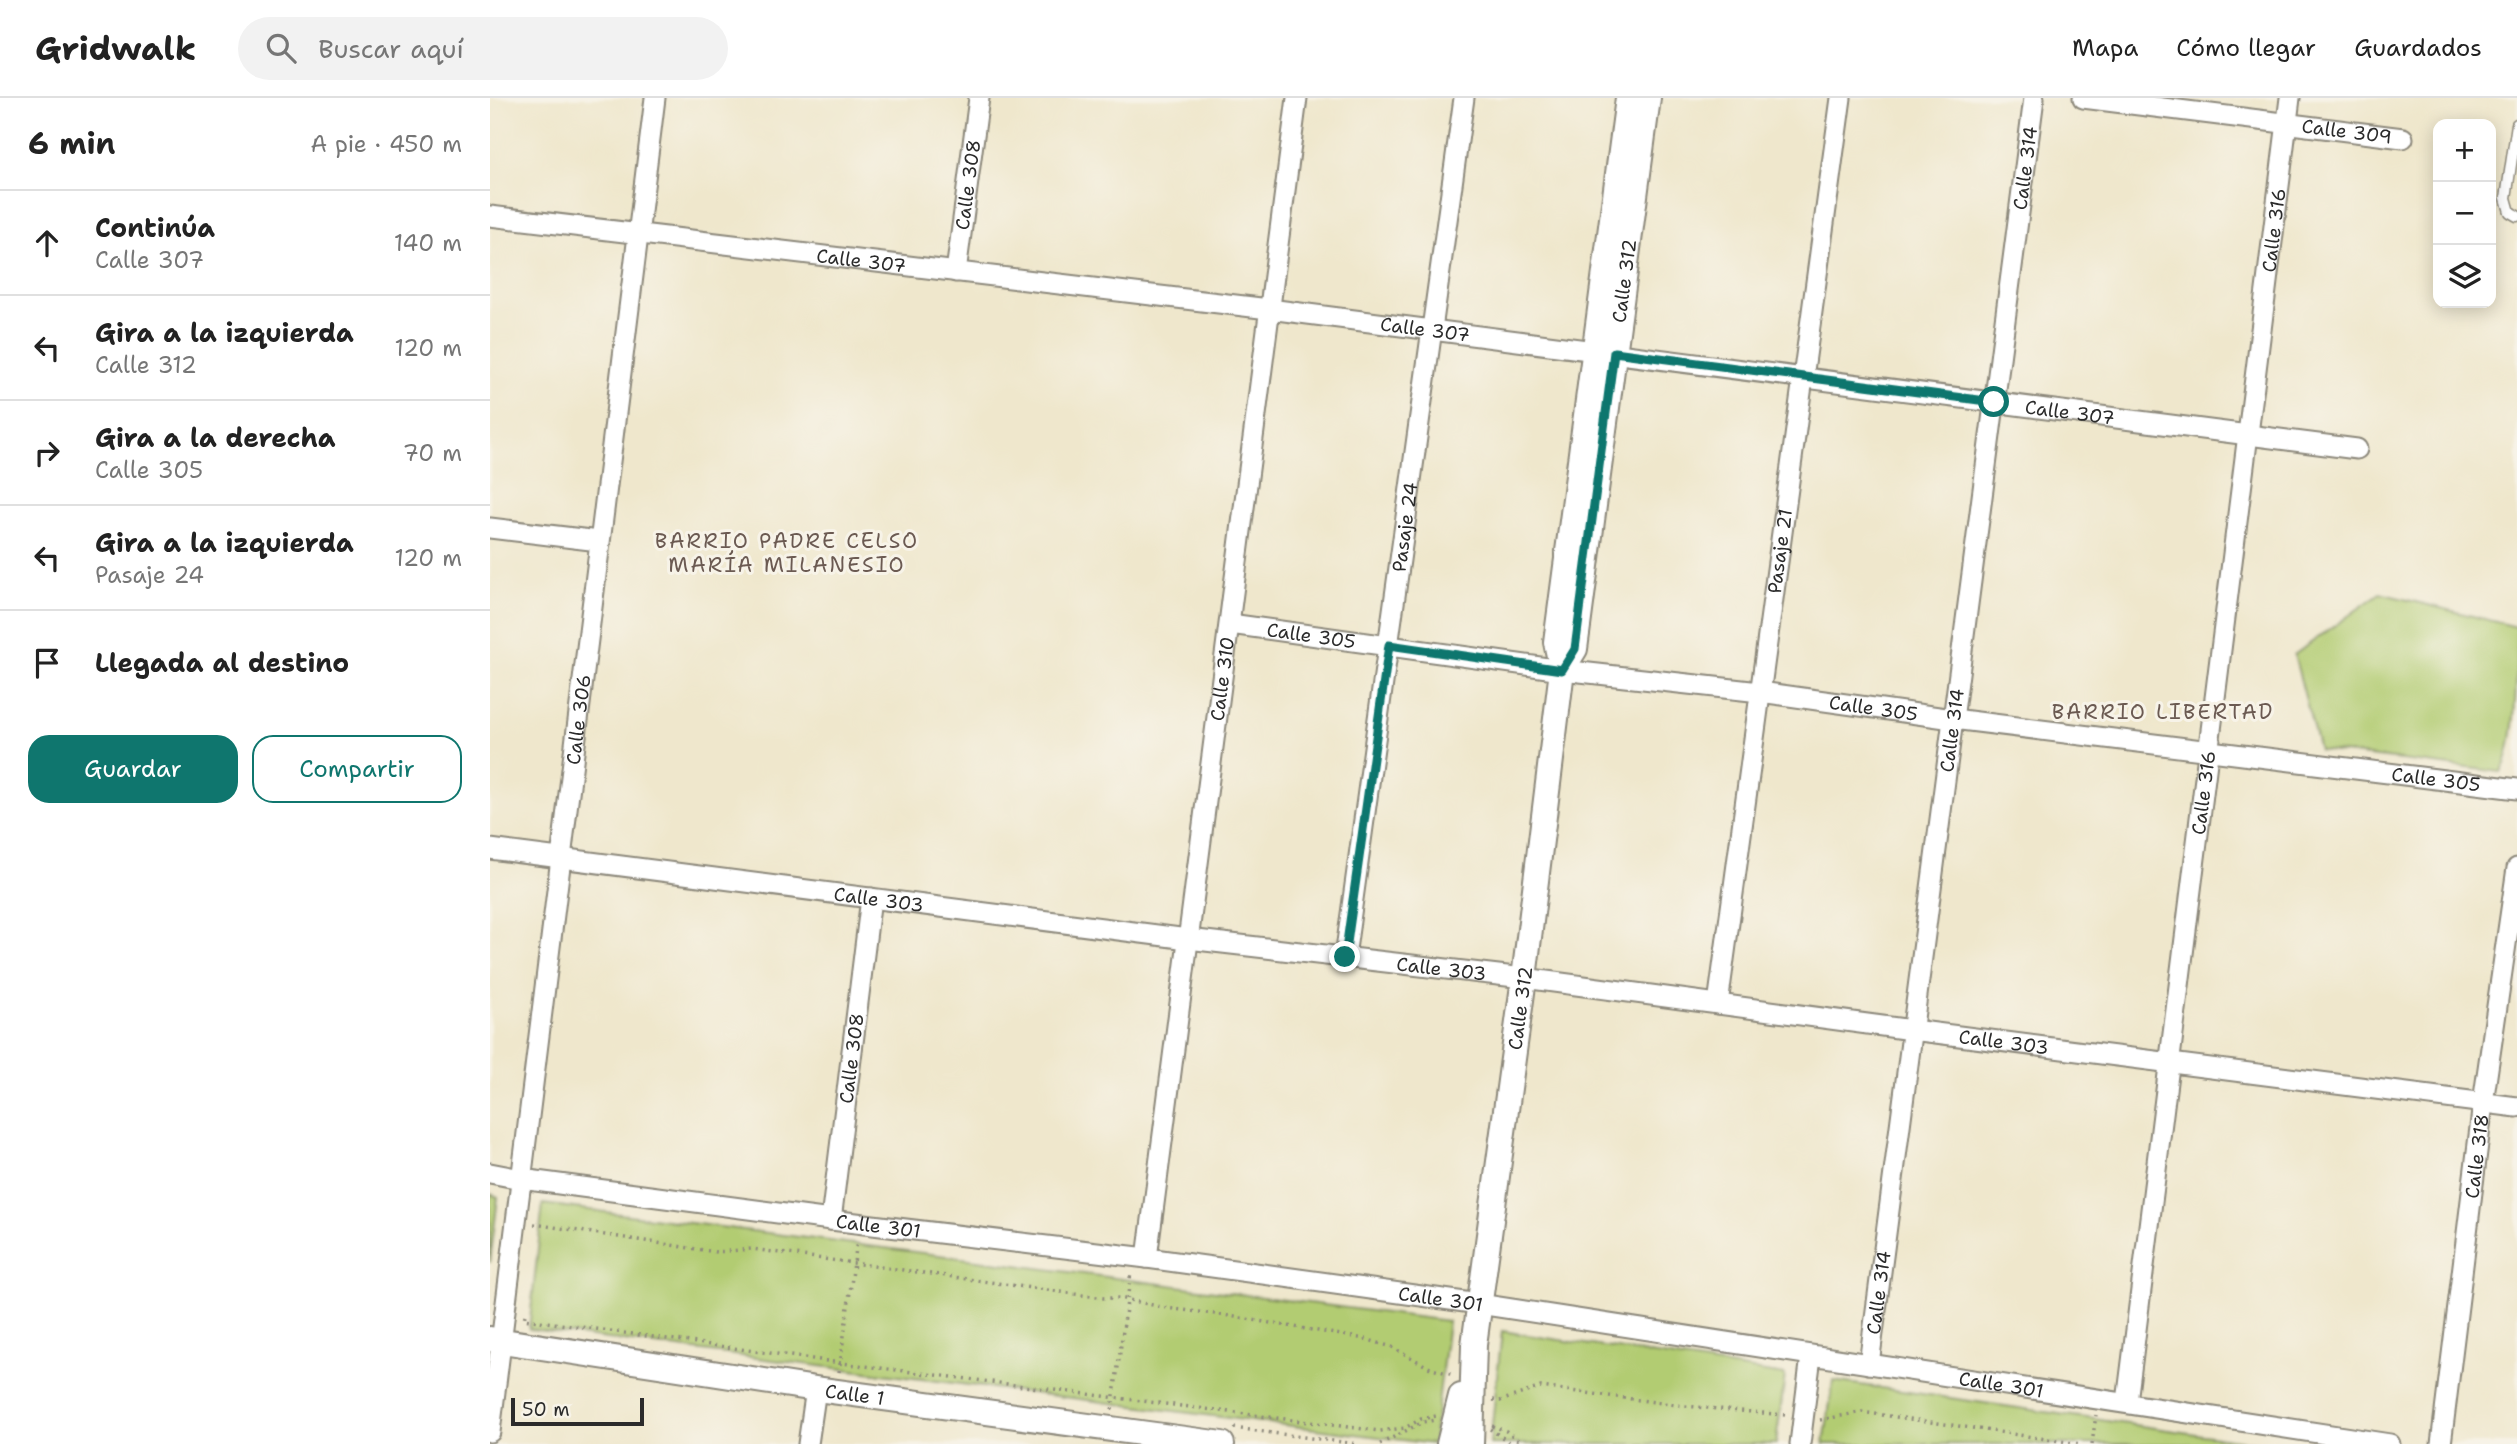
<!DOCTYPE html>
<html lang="es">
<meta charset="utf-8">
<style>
:root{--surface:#fff;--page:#f2f2f2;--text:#222;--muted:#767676;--line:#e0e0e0;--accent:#0f766e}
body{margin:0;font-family:"Shantell Sans",sans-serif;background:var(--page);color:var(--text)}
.controls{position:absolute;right:21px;top:21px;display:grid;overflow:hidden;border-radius:14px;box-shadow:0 4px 18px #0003}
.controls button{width:63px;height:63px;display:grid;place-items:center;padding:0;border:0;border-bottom:2px solid var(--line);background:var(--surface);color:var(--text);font:35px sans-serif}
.scale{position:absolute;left:21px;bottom:18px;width:133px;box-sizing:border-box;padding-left:7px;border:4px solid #2b2b2b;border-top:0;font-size:19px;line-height:24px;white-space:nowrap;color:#2b2b2b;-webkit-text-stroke:5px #f7f3e8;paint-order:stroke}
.stop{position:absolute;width:21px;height:21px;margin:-16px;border:5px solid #0f766e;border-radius:50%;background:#fff}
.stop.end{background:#0f766e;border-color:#fff;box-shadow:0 2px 7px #0008}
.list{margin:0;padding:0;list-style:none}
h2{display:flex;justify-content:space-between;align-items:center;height:91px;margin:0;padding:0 28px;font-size:30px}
h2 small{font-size:23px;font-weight:400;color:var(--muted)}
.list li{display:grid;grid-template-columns:46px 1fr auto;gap:21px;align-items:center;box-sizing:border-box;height:105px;padding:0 28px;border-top:2px solid var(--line)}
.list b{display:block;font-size:26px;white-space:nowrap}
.list p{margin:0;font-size:23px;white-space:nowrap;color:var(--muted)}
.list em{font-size:23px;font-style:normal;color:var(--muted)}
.actions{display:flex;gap:14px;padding:21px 28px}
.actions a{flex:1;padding:16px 0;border:2px solid var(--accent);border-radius:21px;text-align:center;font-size:24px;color:var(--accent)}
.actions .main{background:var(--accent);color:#fff}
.icon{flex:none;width:38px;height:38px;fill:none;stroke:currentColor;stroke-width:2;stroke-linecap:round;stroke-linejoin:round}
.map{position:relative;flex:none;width:2027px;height:1346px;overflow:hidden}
header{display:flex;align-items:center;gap:42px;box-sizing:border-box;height:98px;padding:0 35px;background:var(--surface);border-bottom:2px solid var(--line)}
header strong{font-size:33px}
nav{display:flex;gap:38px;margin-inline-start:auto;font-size:24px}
.search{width:490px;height:63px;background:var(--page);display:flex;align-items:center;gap:18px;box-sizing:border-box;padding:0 24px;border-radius:38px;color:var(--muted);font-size:26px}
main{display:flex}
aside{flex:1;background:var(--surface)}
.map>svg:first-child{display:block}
</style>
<header>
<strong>Gridwalk</strong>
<div class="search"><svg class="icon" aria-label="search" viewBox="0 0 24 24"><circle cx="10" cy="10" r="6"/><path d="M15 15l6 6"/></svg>Buscar aquí</div>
<nav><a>Mapa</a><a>Cómo llegar</a><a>Guardados</a></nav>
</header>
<main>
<aside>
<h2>6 min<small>A pie · 450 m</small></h2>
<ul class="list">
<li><svg class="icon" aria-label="ahead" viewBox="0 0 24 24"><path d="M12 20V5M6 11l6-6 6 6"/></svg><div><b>Continúa</b><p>Calle 307</p></div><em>140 m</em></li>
<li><svg class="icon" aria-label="left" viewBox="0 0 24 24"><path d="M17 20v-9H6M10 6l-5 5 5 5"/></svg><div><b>Gira a la izquierda</b><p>Calle 312</p></div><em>120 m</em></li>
<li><svg class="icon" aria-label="right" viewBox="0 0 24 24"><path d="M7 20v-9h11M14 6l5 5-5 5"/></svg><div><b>Gira a la derecha</b><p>Calle 305</p></div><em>70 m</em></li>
<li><svg class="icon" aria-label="left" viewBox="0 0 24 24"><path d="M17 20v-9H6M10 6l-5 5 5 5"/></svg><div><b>Gira a la izquierda</b><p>Pasaje 24</p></div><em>120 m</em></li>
<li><svg class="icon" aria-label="arrive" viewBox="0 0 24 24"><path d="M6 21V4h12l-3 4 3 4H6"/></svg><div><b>Llegada al destino</b></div></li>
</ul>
<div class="actions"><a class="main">Guardar</a><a>Compartir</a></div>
</aside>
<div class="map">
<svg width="2027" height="1346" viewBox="0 0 2027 1346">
<rect width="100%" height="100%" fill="#f7f3e8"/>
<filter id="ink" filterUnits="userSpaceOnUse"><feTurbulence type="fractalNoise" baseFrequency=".0143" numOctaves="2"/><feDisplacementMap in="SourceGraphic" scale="14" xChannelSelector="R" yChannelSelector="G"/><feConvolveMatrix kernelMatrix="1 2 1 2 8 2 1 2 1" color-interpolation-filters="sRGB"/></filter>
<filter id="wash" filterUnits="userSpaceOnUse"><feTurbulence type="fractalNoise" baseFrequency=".00686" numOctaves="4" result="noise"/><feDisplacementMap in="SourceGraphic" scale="28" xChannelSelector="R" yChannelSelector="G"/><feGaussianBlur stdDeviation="1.57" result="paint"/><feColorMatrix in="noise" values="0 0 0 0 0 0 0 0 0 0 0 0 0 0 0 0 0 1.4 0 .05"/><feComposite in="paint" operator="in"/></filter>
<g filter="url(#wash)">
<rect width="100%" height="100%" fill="#efe7cc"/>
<g fill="#b2cc72" stroke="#6e7c4e" stroke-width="2">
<path d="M1890 495 2027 529C2027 564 2027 648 2011 674L1829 652 1804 557Z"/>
<path d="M0 1096 8 1099 0 1165Z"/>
<path d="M53 1106 958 1223 943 1346 39 1231Z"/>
<path d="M1012 1233 1295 1277 1286 1346H1000Z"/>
<path d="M1343 1283 1775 1346H1334Z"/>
</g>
</g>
<g filter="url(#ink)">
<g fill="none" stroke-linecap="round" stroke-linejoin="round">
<defs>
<path id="service" d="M2027 26 2016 100 2020 114 2027 118"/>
<g id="minor">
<path id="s1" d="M1593 0 1913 40"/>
<path id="s2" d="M0 118 779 211 1867 351"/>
<path id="s3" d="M466 174 489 0"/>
<path d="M0 430 109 443"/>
<path id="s4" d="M740 526 1072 572 1270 594 1463 621 2027 691"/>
<path id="s5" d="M0 751 698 841 1034 880 1422 932 2027 1009"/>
<path id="s6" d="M855 859 974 0"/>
<path id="s7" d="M1228 906 1351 0"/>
<path id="s8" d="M0 1075 31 1081 341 1122 657 1160 989 1206 1900 1346"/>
<path id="s9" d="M341 1122 381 800"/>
<path id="s10" d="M657 1160 807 0"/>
<path id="s11" d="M1379 1266 1544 0"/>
<path id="s12" d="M1637 1304 1800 0"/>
<path id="s13" d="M0 1334 165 0"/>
<path d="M318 1346 326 1291"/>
<path d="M1310 1346 1321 1258"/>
<path id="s14" d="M1951 1346 1993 1005 2027 770"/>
</g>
<g id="tertiary">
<path id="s15" d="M1072 572 1085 551 1158 0"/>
<path id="s16" d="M0 1241 326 1291 732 1346"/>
<path d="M959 1346 971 1298"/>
<path id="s17" d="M981 1346 984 1247 1034 880 1072 572 1066 544 1138 0"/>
</g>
</defs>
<use href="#service" stroke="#8d897c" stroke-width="13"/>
<use href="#minor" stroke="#8d897c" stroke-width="23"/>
<use href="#tertiary" stroke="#8d897c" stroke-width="28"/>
<g stroke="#8d897c" stroke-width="3.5" stroke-dasharray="2 5" stroke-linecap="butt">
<path d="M44 1126 226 1154 262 1151 614 1200H630L676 1210 733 1217 875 1241 902 1249 942 1271 964 1277"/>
<path d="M35 1217 34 1221 351 1265 890 1333 915 1330 931 1321 946 1318"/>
<path d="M349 1274 367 1143"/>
<path d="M1003 1302 1010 1303 1051 1289 1195 1308 1295 1317"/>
<path d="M622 1312 641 1174"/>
<path d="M1330 1322 1372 1314 1591 1346"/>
<path d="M1002 1328 1016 1333 1033 1346"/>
<path d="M744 1330 867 1346"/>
<path d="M1000 1331 1022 1346"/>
<path d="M890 1346 933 1324 945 1322"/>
<path d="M1602 1346 1606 1317"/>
</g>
<use href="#service" stroke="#fff" stroke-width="10"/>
<use href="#minor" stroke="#fff" stroke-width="19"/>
<use href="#tertiary" stroke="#fff" stroke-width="24"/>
</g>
</g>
<g fill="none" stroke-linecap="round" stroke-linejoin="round" filter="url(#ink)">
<path stroke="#0f766e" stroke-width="9" d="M855 859 899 547 1072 572 1085 551 1124 254 1504 304"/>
</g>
<g text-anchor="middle" stroke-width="6" stroke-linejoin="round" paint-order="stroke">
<g font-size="19" fill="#2b2b2b" stroke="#f7f3e8">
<text dy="7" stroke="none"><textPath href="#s1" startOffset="266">Calle 309</textPath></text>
<text dy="7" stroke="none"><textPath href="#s11" startOffset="1206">Calle 314</textPath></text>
<text dy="7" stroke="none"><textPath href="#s3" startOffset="88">Calle 308</textPath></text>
<text dy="7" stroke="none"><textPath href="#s12" startOffset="1181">Calle 316</textPath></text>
<text dy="7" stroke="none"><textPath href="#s2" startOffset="374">Calle 307</textPath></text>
<text dy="7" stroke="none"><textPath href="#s15" startOffset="396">Calle 312</textPath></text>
<text dy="7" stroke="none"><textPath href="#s2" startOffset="942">Calle 307</textPath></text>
<text dy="7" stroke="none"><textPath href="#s2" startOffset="1592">Calle 307</textPath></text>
<text dy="7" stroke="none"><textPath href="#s6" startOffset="434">Pasaje 24</textPath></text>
<text dy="7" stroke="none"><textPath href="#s7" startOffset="457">Pasaje 21</textPath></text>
<text dy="7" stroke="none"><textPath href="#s4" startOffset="82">Calle 305</textPath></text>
<text dy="7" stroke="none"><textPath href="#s10" startOffset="584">Calle 310</textPath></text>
<text dy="7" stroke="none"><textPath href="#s4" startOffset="649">Calle 305</textPath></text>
<text dy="7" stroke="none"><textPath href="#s13" startOffset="718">Calle 306</textPath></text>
<text dy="7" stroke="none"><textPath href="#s11" startOffset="639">Calle 314</textPath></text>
<text dy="7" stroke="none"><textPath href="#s4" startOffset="1216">Calle 305</textPath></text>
<text dy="7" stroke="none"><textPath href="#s12" startOffset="614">Calle 316</textPath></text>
<text dy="7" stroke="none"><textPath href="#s5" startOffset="392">Calle 303</textPath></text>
<text dy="7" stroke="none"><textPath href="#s5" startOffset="959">Calle 303</textPath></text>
<text dy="7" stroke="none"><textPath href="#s17" startOffset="439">Calle 312</textPath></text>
<text dy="7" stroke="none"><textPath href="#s5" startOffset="1526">Calle 303</textPath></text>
<text dy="7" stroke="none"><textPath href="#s9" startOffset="163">Calle 308</textPath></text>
<text dy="7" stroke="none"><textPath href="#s14" startOffset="290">Calle 318</textPath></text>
<text dy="7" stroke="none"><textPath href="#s8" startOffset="392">Calle 301</textPath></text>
<text dy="7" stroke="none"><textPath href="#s11" startOffset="72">Calle 314</textPath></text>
<text dy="7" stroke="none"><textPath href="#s8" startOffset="959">Calle 301</textPath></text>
<text dy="7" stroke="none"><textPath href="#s8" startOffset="1526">Calle 301</textPath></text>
<text dy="7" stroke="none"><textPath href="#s16" startOffset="369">Calle 1</textPath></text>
</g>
<g font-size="21" letter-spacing="2" fill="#6b5a52" stroke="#f7f3e8">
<text x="297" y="450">BARRIO PADRE CELSO<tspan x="297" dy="24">MARÍA MILANESIO</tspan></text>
<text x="1673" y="621">BARRIO LIBERTAD</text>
</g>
</g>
</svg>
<div class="controls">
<button>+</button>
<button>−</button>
<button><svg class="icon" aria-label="layers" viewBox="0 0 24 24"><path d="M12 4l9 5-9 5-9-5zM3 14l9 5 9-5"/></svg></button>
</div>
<div class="scale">50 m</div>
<div class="stop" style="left:1504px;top:304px"></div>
<div class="stop end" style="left:855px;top:859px"></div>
</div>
</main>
